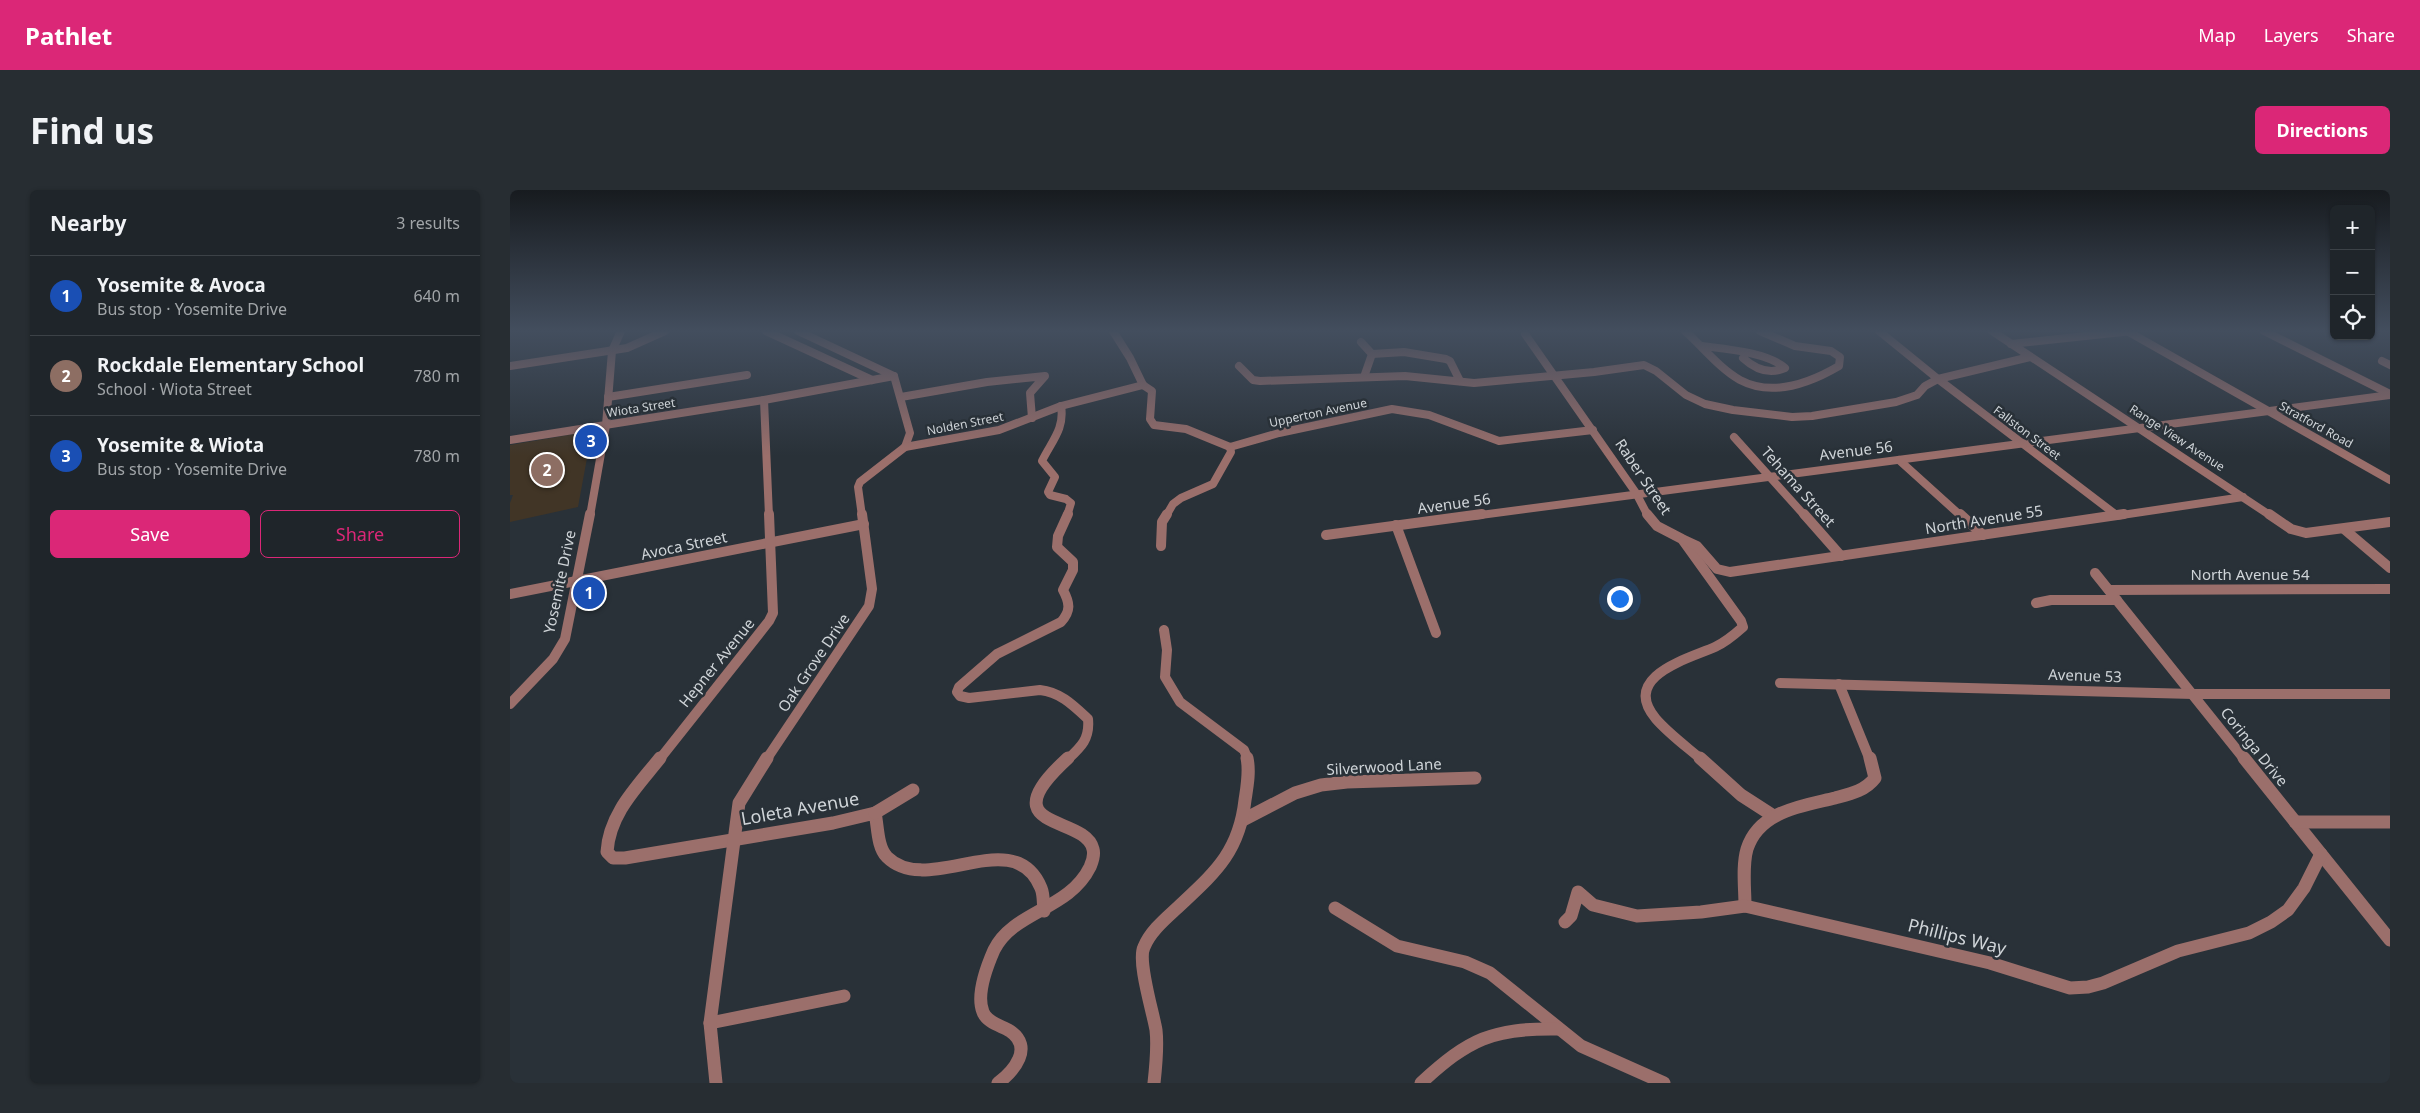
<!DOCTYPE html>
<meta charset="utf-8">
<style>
:root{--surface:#1f252a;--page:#272d32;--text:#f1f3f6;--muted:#a1a5a8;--line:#3c4247;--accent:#db2777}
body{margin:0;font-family:"Noto Sans",sans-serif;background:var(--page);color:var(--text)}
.controls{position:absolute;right:15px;top:15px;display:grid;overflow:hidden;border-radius:8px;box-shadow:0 1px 4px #0004}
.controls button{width:45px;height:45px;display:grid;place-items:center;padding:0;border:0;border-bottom:1px solid var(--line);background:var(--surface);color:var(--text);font:25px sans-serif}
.you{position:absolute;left:1109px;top:408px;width:18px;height:18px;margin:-12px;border:4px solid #fff;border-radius:50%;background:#1a73e8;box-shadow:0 0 0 8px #1a73e833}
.badge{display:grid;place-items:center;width:32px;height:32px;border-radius:50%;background:var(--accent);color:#fff;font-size:16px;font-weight:700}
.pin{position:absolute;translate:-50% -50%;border:2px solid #fff;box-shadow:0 1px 5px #0006}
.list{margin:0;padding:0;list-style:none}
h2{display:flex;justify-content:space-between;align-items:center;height:65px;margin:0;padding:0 20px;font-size:21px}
h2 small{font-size:16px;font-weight:400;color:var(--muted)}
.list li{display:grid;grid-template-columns:32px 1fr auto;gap:15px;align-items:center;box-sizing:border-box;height:80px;padding:0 20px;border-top:1px solid var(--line)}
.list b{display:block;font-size:19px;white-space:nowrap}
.list p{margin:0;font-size:16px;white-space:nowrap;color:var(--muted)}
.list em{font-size:16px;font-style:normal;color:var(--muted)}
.actions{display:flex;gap:10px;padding:15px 20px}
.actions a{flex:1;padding:11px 0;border:1px solid var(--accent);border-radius:8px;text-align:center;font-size:18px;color:var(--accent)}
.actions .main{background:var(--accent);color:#fff}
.icon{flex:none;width:28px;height:28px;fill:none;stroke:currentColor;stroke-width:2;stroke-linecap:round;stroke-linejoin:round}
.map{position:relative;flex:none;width:1880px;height:893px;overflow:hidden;border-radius:8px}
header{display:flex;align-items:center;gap:30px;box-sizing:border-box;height:70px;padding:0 25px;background:var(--accent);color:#fff}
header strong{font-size:24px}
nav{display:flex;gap:28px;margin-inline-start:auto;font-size:18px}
.intro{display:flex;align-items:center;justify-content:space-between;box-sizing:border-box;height:120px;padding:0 30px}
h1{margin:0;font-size:35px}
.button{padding:12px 22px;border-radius:8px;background:var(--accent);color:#fff;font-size:18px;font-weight:700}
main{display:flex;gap:30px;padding:0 30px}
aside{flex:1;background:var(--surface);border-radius:8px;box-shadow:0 1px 4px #0004}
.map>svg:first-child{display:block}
</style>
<header>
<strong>Pathlet</strong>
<nav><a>Map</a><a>Layers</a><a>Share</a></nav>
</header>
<div class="intro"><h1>Find us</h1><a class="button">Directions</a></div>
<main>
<aside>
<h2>Nearby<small>3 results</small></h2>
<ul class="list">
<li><span class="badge" style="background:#1a4fb4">1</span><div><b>Yosemite &amp; Avoca</b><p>Bus stop · Yosemite Drive</p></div><em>640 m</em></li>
<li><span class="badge" style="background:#8d6e63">2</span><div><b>Rockdale Elementary School</b><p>School · Wiota Street</p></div><em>780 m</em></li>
<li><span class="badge" style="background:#1a4fb4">3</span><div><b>Yosemite &amp; Wiota</b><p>Bus stop · Yosemite Drive</p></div><em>780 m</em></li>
</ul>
<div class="actions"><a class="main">Save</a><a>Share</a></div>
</aside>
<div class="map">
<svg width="1880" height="893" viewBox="0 0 1880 893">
<rect width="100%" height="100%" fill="#293138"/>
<path fill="#413526" d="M82 241 68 317 0 332V313L3 305H0V255Z"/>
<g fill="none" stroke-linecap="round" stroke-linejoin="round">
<g stroke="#9b6f6b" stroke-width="8">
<path d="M256 141 362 190"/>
<path d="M288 141 384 186 400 243 395 257 350 292 348 297 352 326"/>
<path d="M603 141 620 168 633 195"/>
<path d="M1175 141C1193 157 1209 178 1230 190 1262 207 1300 193 1329 176L1330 167 1321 161 1285 156 1250 141"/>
<path d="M1369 141 1428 189 1605 324"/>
<path d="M1482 141 1761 326"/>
<path d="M1617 141 1880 290"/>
<path d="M1015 144 1126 303 1138 326"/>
<path d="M851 152 862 164 854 187"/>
<path d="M1501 154 1622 141"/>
<path d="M1192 156C1215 159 1257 162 1275 178 1259 185 1245 179 1233 168"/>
<path d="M862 164 894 162 936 169 940 171 950 191"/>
<path d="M1872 171 1880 175"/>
<path d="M0 176 117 158 155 141"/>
<path d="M729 176 743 190 750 191 895 186 964 193 1084 182 1134 175 1146 181 1176 205 1195 214 1223 220 1282 227 1302 226 1386 212 1407 205 1415 196 1428 189 1520 167"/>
<path d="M633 195 642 201 640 229 644 235 676 239 720 257 769 243 882 219 919 225 989 251 1083 240"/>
<path d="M98 207 237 185"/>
<path d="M391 207 477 192 535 186 520 203 522 228"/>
<path d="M254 210 259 326"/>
<path d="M551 216C555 239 541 252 532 271L545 287 538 302 540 305 556 309 561 313 557 326"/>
<path d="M1224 247 1295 326"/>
<path d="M0 250 254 210 384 186"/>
<path d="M395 257 489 240 551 216 633 195"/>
<path d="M1389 270 1451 326"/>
<path d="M656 326 663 314 671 308 703 294 721 262 720 257"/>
<path d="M963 326 1880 205"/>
<path d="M1605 326 1733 307"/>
</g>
<g stroke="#9b6f6b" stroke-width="10">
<path d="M1137 324 1147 336 1172 349 1231 431 1233 437C1224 445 1216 452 1205 457 1178 469 1110 486 1146 529 1159 544 1177 557 1192 570"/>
<path d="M1294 324 1331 366"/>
<path d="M1450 324 1473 345"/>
<path d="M1759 324 1781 339 1796 343 1880 332"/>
<path d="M886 335 926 443"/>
<path d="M1834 339 1880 378"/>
<path d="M816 345 972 324"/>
<path d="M1174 350 1187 356 1207 379 1220 382 1614 324"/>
<path d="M651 356 652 332 657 324"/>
<path d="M1585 383 1735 570"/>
<path d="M1599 400 1880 399"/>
<path d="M0 404 354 334"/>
<path d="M1526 413 1541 410H1607"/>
<path d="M654 440 657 460 655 487 670 512 734 560 738 570"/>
<path d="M1270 493 1683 504H1880"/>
<path d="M1329 494 1360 570"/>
<path d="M149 570 259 431 263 423 259 324"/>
<path d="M256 570 359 416 362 399 352 324"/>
<path d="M557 570C571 557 580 549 578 529 563 515 550 502 530 500L459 508 450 506 447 502 449 497 487 464 551 432C561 421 560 413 553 400L563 380V372L547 357 548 346 558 324"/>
</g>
<g stroke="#9b6f6b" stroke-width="13">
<path d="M150 568C127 597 99 624 97 662L103 668H115L323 633 365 623C368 636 367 657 377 667 418 708 504 632 531 698 534 705 533 714 534 721"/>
<path d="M1190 568 1231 605 1262 625"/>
<path d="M1734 568 1880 750"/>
<path d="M365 623 403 600"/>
<path d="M733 630 785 603 811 595 837 592 965 588"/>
<path d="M1785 632H1880"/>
<path d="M1235 716C1235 698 1232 676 1237 659 1249 621 1292 616 1325 608 1340 604 1355 601 1365 588L1360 568"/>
<path d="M825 718 887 756 955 772 980 783 1071 856 1154 893"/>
<path d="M1055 732 1061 726 1068 702 1083 715 1127 726 1191 722 1235 716 1480 773 1560 798 1578 797 1593 793 1668 761 1739 743 1761 732 1778 720 1794 698 1811 664"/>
<path d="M200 833 334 806"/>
<path d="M206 893 200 833 229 613 257 568"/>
<path d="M488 893C504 881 524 857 500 841 492 836 477 833 473 822 466 805 477 776 484 760 503 721 559 720 580 677 582 672 585 666 583 659 575 624 477 642 558 568"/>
<path d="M644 893C646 875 648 857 646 840 643 822 627 771 634 757 640 742 654 730 666 719 703 684 729 664 735 610 737 597 740 582 737 568"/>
<path d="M911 893C959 849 982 838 1047 839"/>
</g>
<g stroke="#9b6f6b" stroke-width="8">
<path d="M1754 141 1880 204"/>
<path d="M80 326 96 235 102 161 111 141"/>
</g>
<path stroke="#9b6f6b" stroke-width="10" d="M0 514 43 469 55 449 80 324"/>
</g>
<linearGradient id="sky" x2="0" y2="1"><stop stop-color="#171b1f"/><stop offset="0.53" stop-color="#434e5e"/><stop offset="1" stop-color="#434e5e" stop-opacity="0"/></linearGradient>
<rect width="1880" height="266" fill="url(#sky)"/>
<g text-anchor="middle" stroke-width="5" stroke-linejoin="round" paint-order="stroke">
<g font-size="12" fill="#cfd4d8" stroke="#293138">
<text transform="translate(131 218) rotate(-9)" y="4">Wiota Street</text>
<text transform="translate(808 223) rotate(-12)" y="4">Upperton Avenue</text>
<text transform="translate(455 234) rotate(-11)" y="4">Nolden Street</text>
<text transform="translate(1806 235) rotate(29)" y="4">Stratford Road</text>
<text transform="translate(1517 243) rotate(37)" y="4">Fallston Street</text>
<text transform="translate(1667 248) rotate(33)" y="4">Range View Avenue</text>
</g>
<g font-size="15" fill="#cfd4d8" stroke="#293138">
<text transform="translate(1346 261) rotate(-7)" y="5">Avenue 56</text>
<text transform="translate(1133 287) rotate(56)" y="5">Raber Street</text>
<text transform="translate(1288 297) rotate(48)" y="5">Tehama Street</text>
<text transform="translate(944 314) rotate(-8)" y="5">Avenue 56</text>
<text transform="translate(1474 330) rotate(-9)" y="5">North Avenue 55</text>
<text transform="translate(174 356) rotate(-12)" y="5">Avoca Street</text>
<text x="1740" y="390">North Avenue 54</text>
<text transform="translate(50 392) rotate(-78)" y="5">Yosemite Drive</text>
<text transform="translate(207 473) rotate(-51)" y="5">Hepner Avenue</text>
<text transform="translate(304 473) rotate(-56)" y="5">Oak Grove Drive</text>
<text transform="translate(1575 486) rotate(2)" y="5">Avenue 53</text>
<text transform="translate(1744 557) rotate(51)" y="5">Coringa Drive</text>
<text transform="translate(874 577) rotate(-3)" y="5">Silverwood Lane</text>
</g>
<g font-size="18" fill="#cfd4d8" stroke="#293138">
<text transform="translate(290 619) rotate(-10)" y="6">Loleta Avenue</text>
<text transform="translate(1447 747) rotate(14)" y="6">Phillips Way</text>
</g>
</g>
</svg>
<div class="controls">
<button>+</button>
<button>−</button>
<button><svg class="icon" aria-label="locate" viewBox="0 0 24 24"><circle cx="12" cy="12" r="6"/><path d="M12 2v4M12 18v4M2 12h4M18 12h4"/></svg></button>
</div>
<div class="you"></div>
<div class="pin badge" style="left:79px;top:403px;background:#1a4fb4">1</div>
<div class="pin badge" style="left:37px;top:280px;background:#8d6e63">2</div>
<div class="pin badge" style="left:81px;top:251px;background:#1a4fb4">3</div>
</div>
</main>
